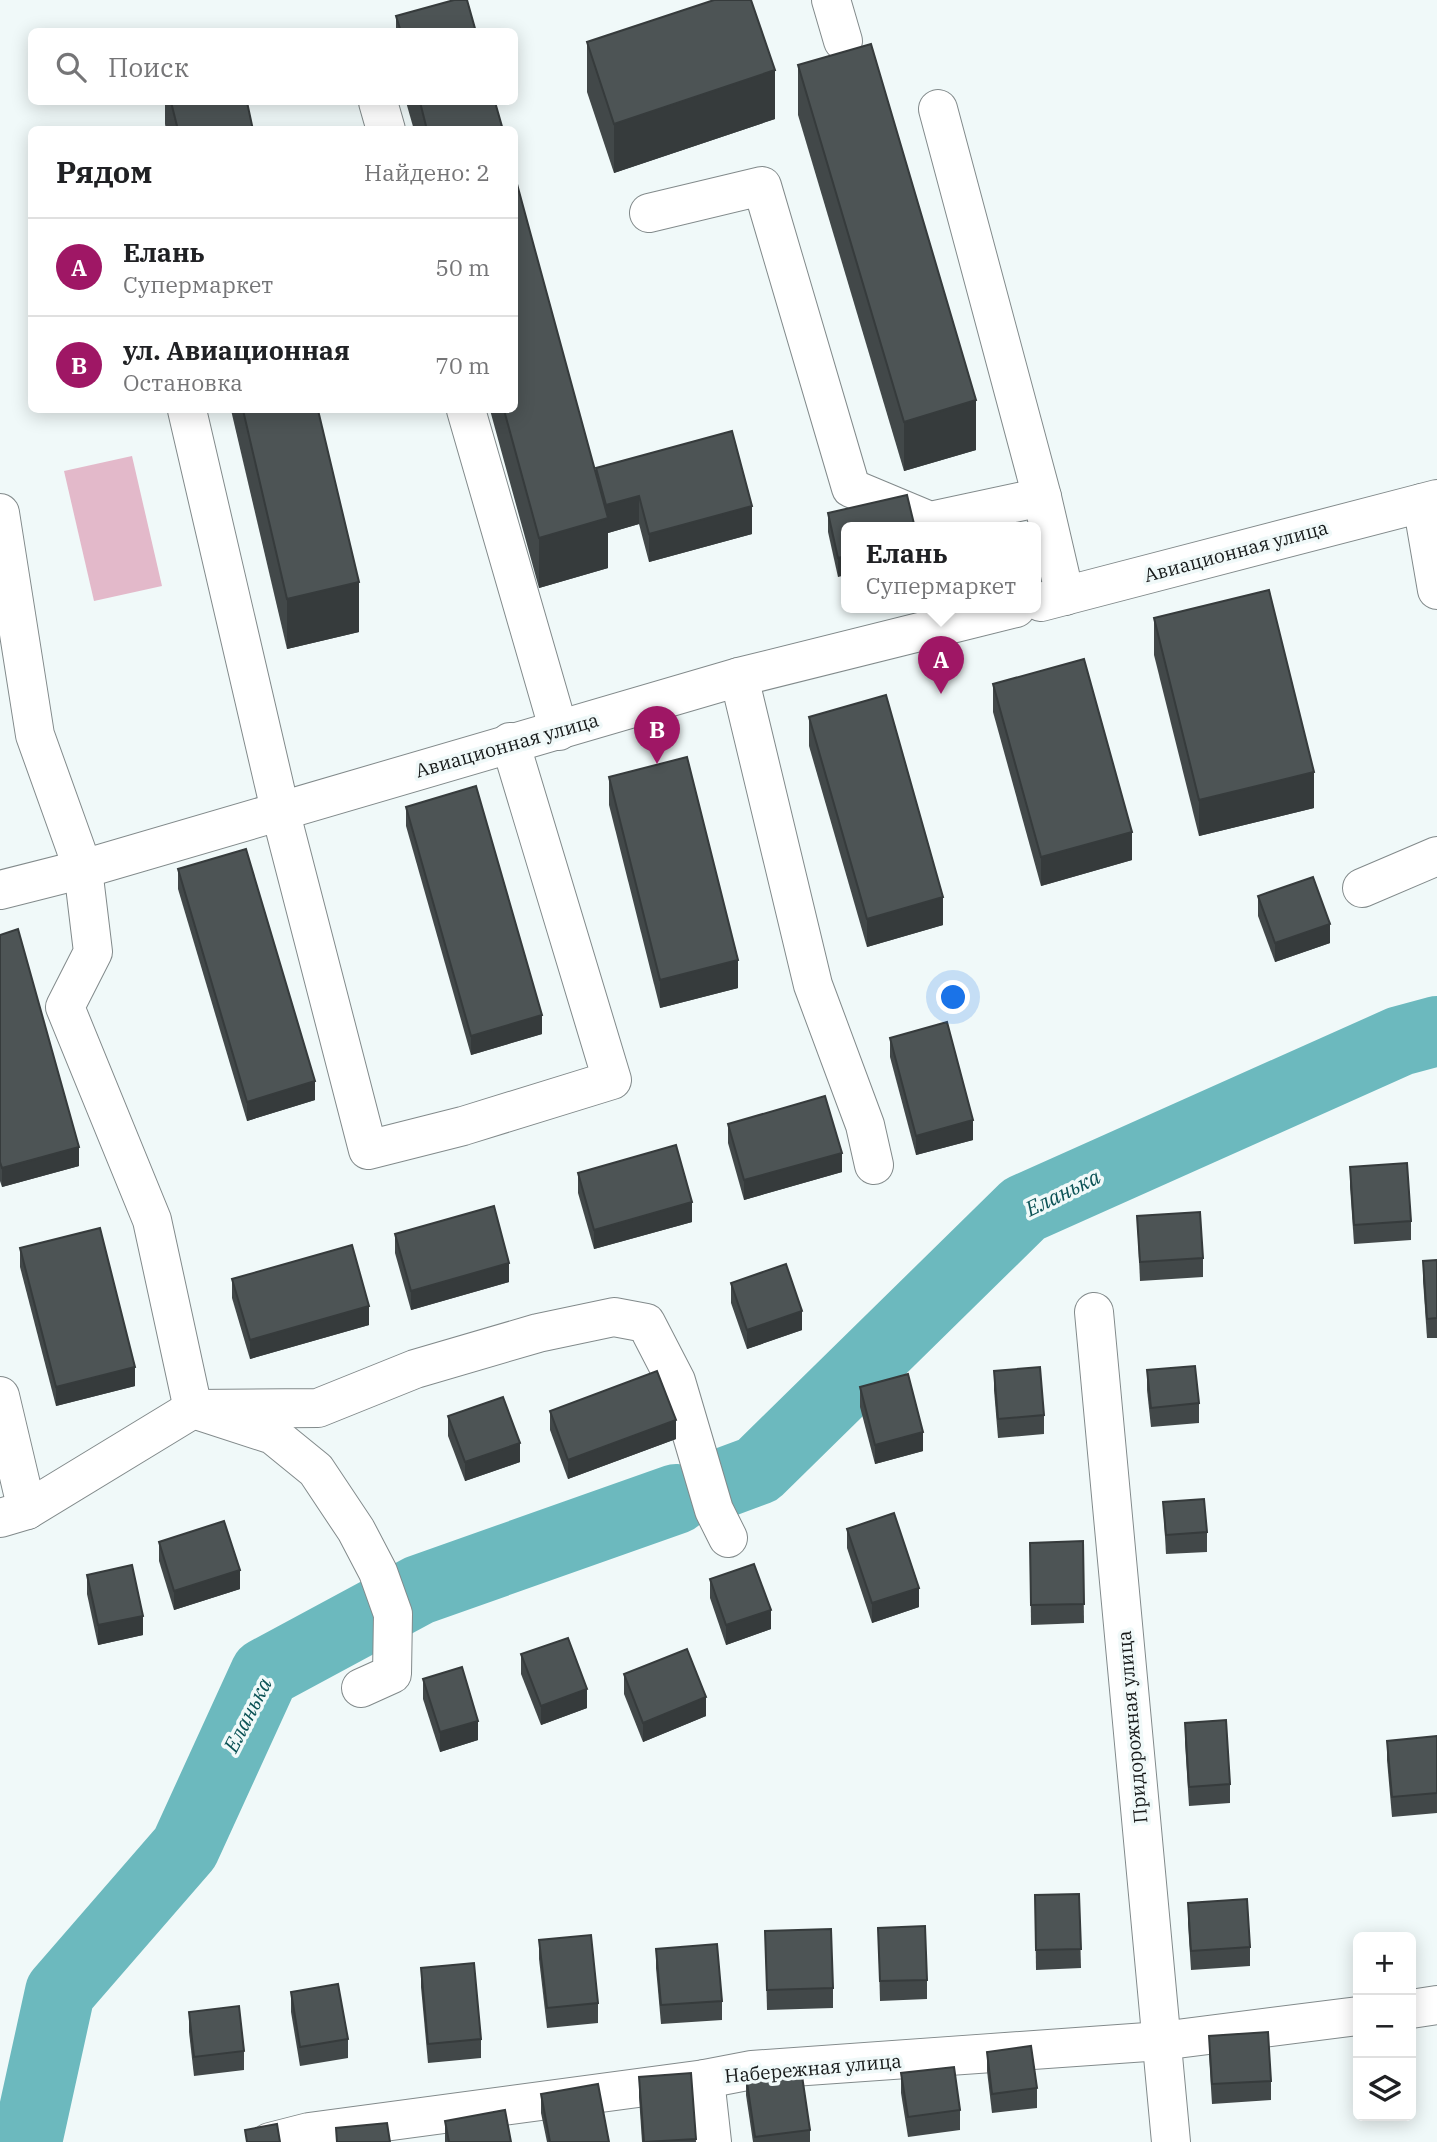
<!DOCTYPE html>
<html lang="ru">
<meta charset="utf-8">
<style>
:root{--surface:#fff;--page:#f6f6f6;--text:#202124;--muted:#757577;--line:#e0e0e0;--accent:#9f1765}
body{margin:0;font-family:"IBM Plex Serif",serif;background:var(--page);color:var(--text)}
.controls{position:absolute;right:21px;bottom:21px;display:grid;overflow:hidden;border-radius:10px;box-shadow:0 4px 18px #0003}
.controls button{width:63px;height:63px;display:grid;place-items:center;padding:0;border:0;border-bottom:2px solid var(--line);background:var(--surface);color:var(--text);font:35px sans-serif}
.you{position:absolute;left:954px;top:998px;width:24px;height:24px;margin:-18px;border:5px solid #fff;border-radius:50%;background:#1a73e8;box-shadow:0 0 0 10px #1a73e833}
.badge{display:grid;place-items:center;width:46px;height:46px;border-radius:50%;background:var(--accent);color:#fff;font-size:23px;font-weight:700}
.pin{position:absolute;translate:-50% -58px;filter:drop-shadow(0 2px 4px #0008)}
.pin::after{content:'';position:absolute;top:37px;width:24px;height:21px;background:inherit;clip-path:polygon(0 0,100% 0,50% 100%)}
.popup{position:absolute;left:841px;top:522px;width:200px;height:91px;box-sizing:border-box;display:grid;place-content:center;border-radius:10px;background:var(--surface);filter:drop-shadow(0 2px 5px #0005);font-size:23px;white-space:nowrap;color:var(--muted)}
.popup b{font-size:26px;color:var(--text)}
.popup::after{content:'';position:absolute;left:50%;top:100%;margin-left:-14px;border:14px solid transparent;border-top-color:var(--surface)}
.list{margin:0;padding:0;list-style:none}
h2{display:flex;justify-content:space-between;align-items:center;height:91px;margin:0;padding:0 28px;font-size:30px}
h2 small{font-size:23px;font-weight:400;color:var(--muted)}
.list li{display:grid;grid-template-columns:46px 1fr auto;gap:21px;align-items:center;box-sizing:border-box;height:98px;padding:0 28px;border-top:2px solid var(--line)}
.list b{display:block;font-size:26px;white-space:nowrap}
.list p{margin:0;font-size:23px;white-space:nowrap;color:var(--muted)}
.list em{font-size:23px;font-style:normal;color:var(--muted)}
.icon{flex:none;width:38px;height:38px;fill:none;stroke:currentColor;stroke-width:2;stroke-linecap:round;stroke-linejoin:round}
.map{position:relative;flex:none;width:1437px;height:2142px;overflow:hidden}
.search{position:absolute;background:var(--surface);box-shadow:0 4px 18px #0003;left:28px;top:28px;width:490px;height:77px;display:flex;align-items:center;gap:18px;box-sizing:border-box;padding:0 24px;border-radius:10px;color:var(--muted);font-size:26px}
.panel{position:absolute;background:var(--surface);box-shadow:0 4px 18px #0003;left:28px;top:126px;width:490px;height:287px;border-radius:10px}
.map>svg:first-child{display:block}
</style>
<div class="map">
<svg width="1437" height="2142" viewBox="0 0 1437 2142">
<rect width="100%" height="100%" fill="#f0f9f9"/>
<path fill="#e3b9ca" d="M132 456 162 586 94 601 64 471Z"/>
<g fill="none" stroke-linecap="round" stroke-linejoin="round">
<g stroke="#6cb9be" stroke-width="70">
<path d="M723 1483 758 1470 1024 1209 1400 1041 1437 1031"/>
<path d="M27 2142 60 1992 185 1848 265 1673 419 1590 676 1499"/>
</g>
<defs>
<g id="minor">
<path d="M831 0 843 41"/>
<path d="M378 102 386 130"/>
<path d="M938 109 1042 497 1065 596"/>
<path d="M649 213 762 186 851 488 930 521 1042 497"/>
<path d="M187 410 280 810 368 1150 463 1126 612 1080 510 742"/>
<path d="M466 410 559 731"/>
<path d="M1422 503 1437 590"/>
<path d="M0 513 35 735 83 869 93 952 65 1007 152 1220 193 1409 273 1435 316 1470 356 1530 378 1572 393 1614 392 1674 361 1688"/>
<path d="M1041 602 1437 499"/>
<path d="M739 677 813 985 865 1125 874 1165"/>
<path d="M1362 888 1437 856"/>
<path d="M0 890 83 869 739 677 1016 608"/>
<path d="M1094 1312 1171 2142"/>
<path d="M0 1396 27 1510"/>
<path d="M0 1518 27 1510 193 1409 318 1408 415 1369 538 1333 614 1317 646 1323 676 1381 714 1510 728 1538"/>
<path d="M1411 2009 1437 2005"/>
<path d="M705 2079 712 2142"/>
<path d="M270 2142 309 2132 705 2079 752 2070 1161 2041 1358 2016"/>
</g>
</defs>
<use href="#minor" stroke="#828a8b" stroke-width="40"/>
<use href="#minor" stroke="#fff" stroke-width="38"/>
</g>
<g fill="#424849">
<path d="M396 16 476 32H396Z"/>
<path d="M587 42 775 119 614 173 587 92Z"/>
<path d="M798 65 976 450 904 471 798 115Z"/>
<path d="M165 102H247L253 130H166L165 124Z"/>
<path d="M406 102H495L503 130H414Z"/>
<path d="M231 410H318L359 632 287 649Z"/>
<path d="M490 410H514L596 471 752 534 649 562 639 524 608 533V568L539 588Z"/>
<path d="M907 495 838 577 828 532V513Z"/>
<path d="M1154 618 1314 808 1199 836 1154 655Z"/>
<path d="M993 684 1132 860 1041 886 993 712Z"/>
<path d="M809 717 943 925 867 947 809 746Z"/>
<path d="M609 777 738 988 660 1008 609 805Z"/>
<path d="M406 807 542 1034 471 1055 406 826Z"/>
<path d="M178 869 315 1100 247 1121 178 889Z"/>
<path d="M1258 896 1330 943 1275 962 1258 916Z"/>
<path d="M0 935 79 1166 2 1187 0 1181Z"/>
<path d="M890 1038 973 1140 916 1155 890 1057Z"/>
<path d="M728 1124 842 1172 744 1200 728 1143Z"/>
<path d="M1350 1167 1411 1221V1240L1354 1244 1350 1186Z"/>
<path d="M578 1173 692 1222 594 1249 578 1193Z"/>
<path d="M1137 1216 1203 1258V1277L1140 1281Z"/>
<path d="M395 1234 509 1282 411 1310 395 1253Z"/>
<path d="M20 1248 135 1386 56 1406 20 1267Z"/>
<path d="M1437 1260V1338H1427L1423 1280V1261Z"/>
<path d="M232 1279 369 1325 250 1359 232 1298Z"/>
<path d="M731 1283 802 1330 747 1349 731 1303Z"/>
<path d="M1147 1370 1199 1403V1423L1151 1427 1147 1390Z"/>
<path d="M994 1371 1044 1415V1434L998 1438 994 1390Z"/>
<path d="M860 1387 923 1451 875 1464 860 1407Z"/>
<path d="M550 1411 676 1439 568 1479 550 1430Z"/>
<path d="M448 1416 520 1462 465 1481 448 1436Z"/>
<path d="M1163 1502 1207 1532V1552L1166 1554Z"/>
<path d="M847 1529 919 1607 872 1623 847 1548Z"/>
<path d="M1083 1541 1084 1623 1031 1625 1030 1543Z"/>
<path d="M159 1542 240 1589 174 1610 159 1561Z"/>
<path d="M87 1575 143 1635 98 1645 87 1594Z"/>
<path d="M710 1579 771 1629 726 1645 710 1598Z"/>
<path d="M521 1654 587 1708 541 1725 521 1674Z"/>
<path d="M624 1674 706 1716 643 1742 624 1694Z"/>
<path d="M423 1679 478 1740 440 1752 423 1699Z"/>
<path d="M1185 1723 1230 1784V1803L1189 1806 1185 1742Z"/>
<path d="M1437 1736V1813L1392 1817 1387 1760V1741Z"/>
<path d="M1079 1894 1081 1968 1036 1970 1035 1895Z"/>
<path d="M1188 1903 1250 1947V1966L1191 1970 1188 1923Z"/>
<path d="M878 1928 927 1980V1999L880 2001Z"/>
<path d="M765 1931 833 1988V2008L767 2010Z"/>
<path d="M539 1940 598 2003V2023L547 2028 539 1959Z"/>
<path d="M656 1949 722 2001V2020L661 2024 656 1968Z"/>
<path d="M421 1968 481 2039V2058L428 2063 421 1987Z"/>
<path d="M291 1992 348 2039V2058L300 2066 291 2012Z"/>
<path d="M189 2012 244 2051V2070L194 2076 189 2032Z"/>
<path d="M1209 2036 1271 2081V2100L1212 2104 1209 2055Z"/>
<path d="M987 2052 1037 2088V2108L992 2113 987 2071Z"/>
<path d="M691 2073 696 2142H642L639 2097V2077Z"/>
<path d="M901 2073 960 2110V2130L908 2137 901 2093Z"/>
<path d="M746 2076 810 2130V2142H753L746 2095Z"/>
<path d="M541 2094 609 2142H547L541 2113Z"/>
<path d="M445 2121 511 2142H445Z"/>
</g>
<g fill="#363b3c">
<path d="M775 70V119L614 173V124Z"/>
<path d="M976 400V450L904 471V422Z"/>
<path d="M639 496V524L608 533V568L539 588V538L606 519V505Z"/>
<path d="M752 506V534L649 562V534Z"/>
<path d="M846 556V575L838 577V558Z"/>
<path d="M359 582V632L287 649V599Z"/>
<path d="M1314 772V808L1199 836V800Z"/>
<path d="M1132 832V860L1041 886V857Z"/>
<path d="M943 897V925L867 947V919Z"/>
<path d="M1330 924V943L1275 962V943Z"/>
<path d="M738 960V988L660 1008V980Z"/>
<path d="M542 1015V1034L471 1055V1036Z"/>
<path d="M315 1081V1100L247 1121V1102Z"/>
<path d="M973 1120V1140L916 1155V1136Z"/>
<path d="M79 1147V1166L2 1187V1168Z"/>
<path d="M842 1153V1172L744 1200V1180Z"/>
<path d="M692 1202V1222L594 1249V1230Z"/>
<path d="M509 1263V1282L411 1310V1291Z"/>
<path d="M369 1306V1325L250 1359V1340Z"/>
<path d="M802 1311V1330L747 1349V1330Z"/>
<path d="M135 1367V1386L56 1406V1387Z"/>
<path d="M676 1420V1439L568 1479V1460Z"/>
<path d="M923 1432V1451L875 1464V1445Z"/>
<path d="M520 1443V1462L465 1481V1462Z"/>
<path d="M240 1570V1589L174 1610V1591Z"/>
<path d="M919 1588V1607L872 1623V1603Z"/>
<path d="M771 1610V1629L726 1645V1625Z"/>
<path d="M143 1616V1635L98 1645V1625Z"/>
<path d="M587 1689V1708L541 1725V1706Z"/>
<path d="M706 1697V1716L643 1742V1723Z"/>
<path d="M478 1721V1740L440 1752V1732Z"/>
</g>
<g fill="#4d5455" stroke="#363b3c" stroke-width="2">
<path d="M454 0H467L476 32H401L396 16Z"/>
<path d="M714 0H751L775 70 614 124 587 42Z"/>
<path d="M871 44 976 400 904 422 798 65Z"/>
<path d="M171 102H247L253 130H178Z"/>
<path d="M420 102H495L503 130H427Z"/>
<path d="M514 173 608 518 539 538 504 410H514Z"/>
<path d="M243 410H318L359 582 287 599Z"/>
<path d="M732 431 752 506 649 534 639 496 606 505 596 468Z"/>
<path d="M907 495 915 528H846V556L838 558 828 513Z"/>
<path d="M1269 590 1314 772 1199 800 1154 618Z"/>
<path d="M1084 659 1132 832 1041 857 993 684Z"/>
<path d="M886 695 943 897 867 919 809 717Z"/>
<path d="M687 757 738 960 660 980 609 777Z"/>
<path d="M476 786 542 1015 471 1036 406 807Z"/>
<path d="M246 849 315 1081 247 1102 178 869Z"/>
<path d="M1313 877 1330 924 1275 943 1258 896Z"/>
<path d="M18 929 79 1147 2 1168 0 1162V935Z"/>
<path d="M947 1022 973 1120 916 1136 890 1038Z"/>
<path d="M825 1096 842 1153 744 1180 728 1124Z"/>
<path d="M676 1145 692 1202 594 1230 578 1173Z"/>
<path d="M1407 1163 1411 1221 1354 1225 1350 1167Z"/>
<path d="M494 1206 509 1263 411 1291 395 1234Z"/>
<path d="M1200 1212 1203 1258 1140 1262 1137 1216Z"/>
<path d="M100 1228 135 1367 56 1387 20 1248Z"/>
<path d="M352 1245 369 1306 250 1340 232 1279Z"/>
<path d="M1437 1260V1318L1427 1319 1423 1261Z"/>
<path d="M786 1264 802 1311 747 1330 731 1283Z"/>
<path d="M1195 1366 1199 1403 1151 1408 1147 1370Z"/>
<path d="M1040 1367 1044 1415 998 1419 994 1371Z"/>
<path d="M657 1371 676 1420 568 1460 550 1411Z"/>
<path d="M908 1374 923 1432 875 1445 860 1387Z"/>
<path d="M503 1397 520 1443 465 1462 448 1416Z"/>
<path d="M1204 1499 1207 1532 1166 1535 1163 1502Z"/>
<path d="M894 1513 919 1588 872 1603 847 1529Z"/>
<path d="M224 1521 240 1570 174 1591 159 1542Z"/>
<path d="M1083 1541 1084 1604 1031 1605 1030 1543Z"/>
<path d="M754 1564 771 1610 726 1625 710 1579Z"/>
<path d="M132 1565 143 1616 98 1625 87 1575Z"/>
<path d="M568 1638 587 1689 541 1706 521 1654Z"/>
<path d="M687 1649 706 1697 643 1723 624 1674Z"/>
<path d="M462 1667 478 1721 440 1732 423 1679Z"/>
<path d="M1226 1720 1230 1784 1189 1787 1185 1723Z"/>
<path d="M1437 1736V1793L1392 1797 1387 1741Z"/>
<path d="M1079 1894 1081 1949 1036 1950 1035 1895Z"/>
<path d="M1247 1899 1250 1947 1191 1951 1188 1903Z"/>
<path d="M925 1926 927 1980 880 1981 878 1928Z"/>
<path d="M831 1929 833 1988 767 1990 765 1931Z"/>
<path d="M591 1935 598 2003 547 2008 539 1940Z"/>
<path d="M717 1944 722 2001 661 2005 656 1949Z"/>
<path d="M474 1963 481 2039 428 2044 421 1968Z"/>
<path d="M338 1984 348 2039 300 2047 291 1992Z"/>
<path d="M239 2006 244 2051 194 2057 189 2012Z"/>
<path d="M1268 2032 1271 2081 1212 2084 1209 2036Z"/>
<path d="M1031 2046 1037 2088 992 2094 987 2052Z"/>
<path d="M954 2067 960 2110 908 2117 901 2073Z"/>
<path d="M801 2069 810 2130 755 2137 746 2076Z"/>
<path d="M691 2073 696 2139 644 2142 639 2077Z"/>
<path d="M598 2084 609 2142H550L541 2094Z"/>
<path d="M505 2110 511 2142H449L445 2121Z"/>
<path d="M387 2123 390 2142H337L336 2128Z"/>
<path d="M277 2124 280 2142H247L245 2130Z"/>
</g>
<g text-anchor="middle" stroke-width="7" stroke-linejoin="round" paint-order="stroke">
<g font-size="19" fill="#161919" stroke="#f0f9f9">
<text transform="translate(1236 551) rotate(-15)" y="7">Авиационная улица</text>
<text transform="translate(507 745) rotate(-16)" y="7">Авиационная улица</text>
<text transform="translate(1132 1727) rotate(-95)" y="7">Придорожная улица</text>
<text transform="translate(813 2068) rotate(-5)" y="7">Набережная улица</text>
</g>
<g font-size="21" font-style="italic" fill="#0b5255" stroke="#f0f9f9">
<text transform="translate(1063 1193) rotate(-26)" y="7">Еланька</text>
<text transform="translate(248 1715) rotate(-63)" y="7">Еланька</text>
</g>
</g>
</svg>
<div class="controls">
<button>+</button>
<button>−</button>
<button><svg class="icon" aria-label="layers" viewBox="0 0 24 24"><path d="M12 4l9 5-9 5-9-5zM3 14l9 5 9-5"/></svg></button>
</div>
<div class="you"></div>
<div class="pin badge" style="left:941px;top:694px">A</div>
<div class="popup"><b>Елань</b>Супермаркет</div>
<div class="pin badge" style="left:657px;top:764px">B</div>
<div class="search"><svg class="icon" aria-label="search" viewBox="0 0 24 24"><circle cx="10" cy="10" r="6"/><path d="M15 15l6 6"/></svg>Поиск</div>
<section class="panel">
<h2>Рядом<small>Найдено: 2</small></h2>
<ul class="list">
<li><span class="badge">A</span><div><b>Елань</b><p>Супермаркет</p></div><em>50 m</em></li>
<li><span class="badge">B</span><div><b>ул. Авиационная</b><p>Остановка</p></div><em>70 m</em></li>
</ul>
</section>
</div>
